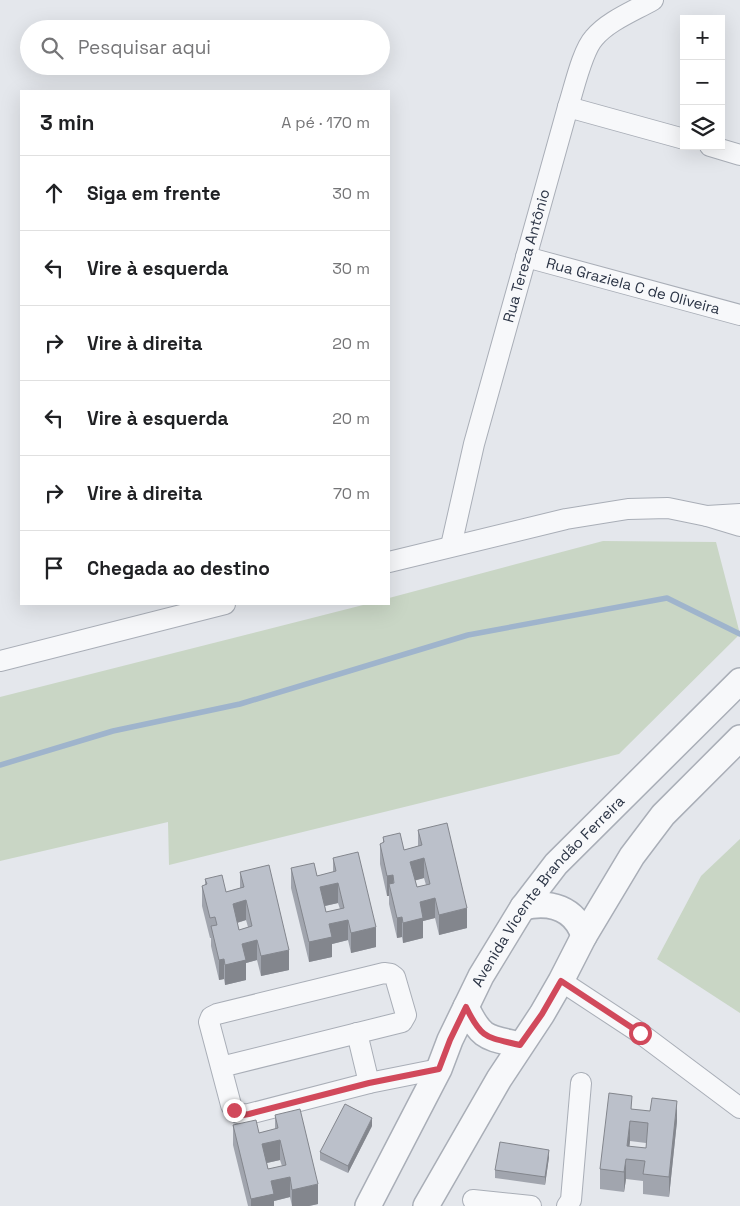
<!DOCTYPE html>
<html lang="pt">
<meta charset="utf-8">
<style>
:root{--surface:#fff;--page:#f6f6f6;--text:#202124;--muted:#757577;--line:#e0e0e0}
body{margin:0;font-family:"Space Grotesk",sans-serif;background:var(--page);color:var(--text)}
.controls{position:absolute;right:15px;top:15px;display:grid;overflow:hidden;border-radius:0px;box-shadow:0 5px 20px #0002}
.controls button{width:45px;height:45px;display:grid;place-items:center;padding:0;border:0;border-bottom:1px solid var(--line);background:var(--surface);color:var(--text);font:25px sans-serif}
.stop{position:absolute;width:15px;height:15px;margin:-11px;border:4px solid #d1495b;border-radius:50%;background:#fff}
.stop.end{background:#d1495b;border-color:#fff;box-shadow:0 1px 5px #0008}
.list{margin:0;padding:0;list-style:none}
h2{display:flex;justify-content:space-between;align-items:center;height:65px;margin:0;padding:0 20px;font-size:21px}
h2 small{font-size:16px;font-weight:400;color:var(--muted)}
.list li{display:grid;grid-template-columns:32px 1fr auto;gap:15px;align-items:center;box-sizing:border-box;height:75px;padding:0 20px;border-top:1px solid var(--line)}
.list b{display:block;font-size:19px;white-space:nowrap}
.list em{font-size:16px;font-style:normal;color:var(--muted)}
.icon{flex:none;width:28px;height:28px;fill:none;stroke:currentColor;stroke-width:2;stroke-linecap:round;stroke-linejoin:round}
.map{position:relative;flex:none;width:740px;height:1206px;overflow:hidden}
.search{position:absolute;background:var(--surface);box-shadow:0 5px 20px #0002;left:20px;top:20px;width:370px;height:55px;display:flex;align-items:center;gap:12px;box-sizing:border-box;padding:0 18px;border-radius:28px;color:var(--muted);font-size:19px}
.panel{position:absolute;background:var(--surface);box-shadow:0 5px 20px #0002;left:20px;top:90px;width:370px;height:515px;border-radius:0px}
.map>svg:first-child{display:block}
</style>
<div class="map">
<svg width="740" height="1206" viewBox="0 0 740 1206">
<rect width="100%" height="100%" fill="#e4e7ec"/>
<g fill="#c9d6c5">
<path d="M603 541 716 542 740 634 619 754 169 865 168 822 0 861V697L367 604H389V598Z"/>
<path d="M740 839V1013L657 959 701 876Z"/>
</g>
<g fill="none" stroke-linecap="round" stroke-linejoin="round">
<path stroke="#9fb4cc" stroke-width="5.5" d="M0 765 113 731 240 704 468 635 667 598 740 634"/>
<defs>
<g id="minor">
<path d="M568 107 684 139"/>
<path d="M710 146 740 155"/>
<path id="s1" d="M526 257 740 315"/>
<path d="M740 514 707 516 740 526"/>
<path id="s2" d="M451 546 474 444 568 107C574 89 582 51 594 38 608 21 634 11 653 0"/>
<path d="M389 562 566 519 628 509 668 508 707 516"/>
<path d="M0 661 225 604"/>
<path d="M561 981 640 1033 740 1108"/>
<path d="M357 1033 369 1083"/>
<path d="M221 1067 402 1022 406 1015 395 977 391 974 384 973 217 1014 211 1017 209 1022 231 1105C235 1113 240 1115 249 1114L369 1083 439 1069"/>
<path d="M473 1200 531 1206"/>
<path d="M567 1206 571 1200 581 1083"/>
</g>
<g id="tertiary">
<path d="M523 907C550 901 575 908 584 936"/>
<path d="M466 1007C482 1040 487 1037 520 1045"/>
<path id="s3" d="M368 1206 439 1069 450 1040 481 976 523 907 556 864 740 681"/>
<path d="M426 1206 499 1079 542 1014 561 981 584 936 632 856 663 815 740 738"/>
</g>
</defs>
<use href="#minor" stroke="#a9aeb7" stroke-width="22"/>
<use href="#tertiary" stroke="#a9aeb7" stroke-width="28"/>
<use href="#minor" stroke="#f7f8fa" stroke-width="20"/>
<use href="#tertiary" stroke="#f7f8fa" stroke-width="25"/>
</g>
<g fill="#a1a5ae" fill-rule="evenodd">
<path d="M418 830 467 928 439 935 435 918 423 921V938L403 943 402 937 397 938 389 904V896H387L380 864V844L383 843V837L404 850 418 846ZM424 878 426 885 417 887 415 880Z"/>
<path d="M333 858 376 947 351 953 348 940 332 944V957L309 962 291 888V868L317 876 333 872ZM338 903 340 909 326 912 325 906Z"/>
<path d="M240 872 289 970 261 976 257 960 246 963V980L225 985 224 979 219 980 211 946V938H210L202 906V886L205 885V879L226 892 240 888ZM246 920 248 927 239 930 237 923Z"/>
<path d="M632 1109 677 1121 669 1197 643 1194V1181L626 1179 624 1192 600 1189V1169ZM630 1141 646 1143V1148L629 1147Z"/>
<path d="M275 1115 318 1204 309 1206H292L290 1197 274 1201V1206H248L233 1145V1125L259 1133 275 1129ZM280 1160 282 1166 268 1169 267 1163Z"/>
<path d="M372 1126 348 1173 320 1160V1152Z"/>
<path d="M549 1157 545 1185 495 1178V1170Z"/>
</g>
<g fill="#83868d">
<path d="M424 858V878L410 882V862Z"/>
<path d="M393 875V895L389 884V896H387V876Z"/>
<path d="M338 883V903L320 907V887Z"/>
<path d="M435 898V918L423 921V938L403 943V923L420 902Z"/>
<path d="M246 900V920L233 924V904Z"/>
<path d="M467 908V928L439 935V915Z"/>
<path d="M402 917V937L397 938V918Z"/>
<path d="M348 920V940L332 944V957L309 962V942L329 924Z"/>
<path d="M376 927V947L351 953V933Z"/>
<path d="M257 940V960L246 963V980L225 985V965L242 944Z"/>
<path d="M289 950V970L261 976V956Z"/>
<path d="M224 959V979L219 980V960Z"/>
<path d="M677 1101V1121L669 1197V1177Z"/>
<path d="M372 1118V1126L348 1173V1166Z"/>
<path d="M630 1121V1141L628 1160 627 1146Z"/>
<path d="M280 1140V1160L262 1164V1144Z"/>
<path d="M549 1150V1157L545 1185V1177Z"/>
<path d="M626 1159V1179L624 1192V1172Z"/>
<path d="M290 1177V1197L274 1201V1206H251V1199L271 1181Z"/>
<path d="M318 1184V1204L309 1206H292V1190Z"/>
</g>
<g fill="#bbc0ca" stroke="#83868d" fill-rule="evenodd">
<path d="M447 823 467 908 439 915 435 898 420 902 423 918 403 923 402 917 397 918 389 884 394 883 393 875 387 876 380 844 384 842 383 837 400 833 404 850 422 845 418 830ZM424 858 430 884 417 887 410 862Z"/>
<path d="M358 852 376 927 351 933 348 920 329 924 332 937 309 942 291 868 314 863 317 876 336 871 333 858ZM338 883 344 908 326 912 320 887Z"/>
<path d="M269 865 289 950 261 956 257 940 242 944 246 960 225 965 224 959 219 960 211 926 217 925 215 917 210 918 202 886 207 884 205 879 222 875 226 892 244 887 240 872ZM246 900 252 926 239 930 233 904Z"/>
<path d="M609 1093 632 1096 631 1109 650 1111 652 1098 677 1101 669 1177 643 1174 645 1161 626 1159 624 1172 600 1169ZM630 1121 648 1123 646 1148 627 1146Z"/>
<path d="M345 1104 372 1118 348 1166 320 1152Z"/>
<path d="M300 1109 318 1184 292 1190 290 1177 271 1181 274 1194 251 1199 233 1125 256 1120 259 1133 278 1128 275 1115ZM280 1140 286 1165 268 1169 262 1144Z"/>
<path d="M500 1142 549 1150 545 1177 495 1170Z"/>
</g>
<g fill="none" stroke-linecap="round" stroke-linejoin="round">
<path stroke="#d1495b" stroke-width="6" d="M234 1110 243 1115 249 1114 369 1083 439 1069 450 1040 466 1007C482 1040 487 1037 520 1045L542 1014 561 981 640 1033"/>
</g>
<g text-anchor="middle" stroke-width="4" stroke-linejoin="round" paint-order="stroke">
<g font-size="15" fill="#2b3445" stroke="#f4f6f9">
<text dy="5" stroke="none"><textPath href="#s2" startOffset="300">Rua Tereza Antônio</textPath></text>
<text dy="5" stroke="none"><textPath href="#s1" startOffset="111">Rua Graziela C de Oliveira</textPath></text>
<text dy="5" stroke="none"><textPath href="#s3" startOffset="365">Avenida Vicente Brandão Ferreira</textPath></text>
</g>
</g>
</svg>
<div class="controls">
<button>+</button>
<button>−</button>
<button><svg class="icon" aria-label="layers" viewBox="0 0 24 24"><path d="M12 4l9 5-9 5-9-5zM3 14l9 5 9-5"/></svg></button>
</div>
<div class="stop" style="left:640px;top:1033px"></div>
<div class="stop end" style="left:234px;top:1110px"></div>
<div class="search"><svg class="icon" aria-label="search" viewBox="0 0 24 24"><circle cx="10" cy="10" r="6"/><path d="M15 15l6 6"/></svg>Pesquisar aqui</div>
<section class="panel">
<h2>3 min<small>A pé · 170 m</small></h2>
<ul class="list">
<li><svg class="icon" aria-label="ahead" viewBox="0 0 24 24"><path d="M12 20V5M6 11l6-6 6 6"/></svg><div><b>Siga em frente</b></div><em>30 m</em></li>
<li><svg class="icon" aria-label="left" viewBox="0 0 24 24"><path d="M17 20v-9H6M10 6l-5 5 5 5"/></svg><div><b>Vire à esquerda</b></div><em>30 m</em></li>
<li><svg class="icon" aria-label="right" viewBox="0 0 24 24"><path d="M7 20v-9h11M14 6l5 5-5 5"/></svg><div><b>Vire à direita</b></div><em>20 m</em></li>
<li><svg class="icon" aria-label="left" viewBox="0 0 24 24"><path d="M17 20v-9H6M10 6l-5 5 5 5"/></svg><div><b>Vire à esquerda</b></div><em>20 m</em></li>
<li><svg class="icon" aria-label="right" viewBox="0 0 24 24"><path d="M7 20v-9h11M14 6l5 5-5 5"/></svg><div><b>Vire à direita</b></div><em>70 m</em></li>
<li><svg class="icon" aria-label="arrive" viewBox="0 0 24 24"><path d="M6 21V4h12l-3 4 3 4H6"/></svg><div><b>Chegada ao destino</b></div></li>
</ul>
</section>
</div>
